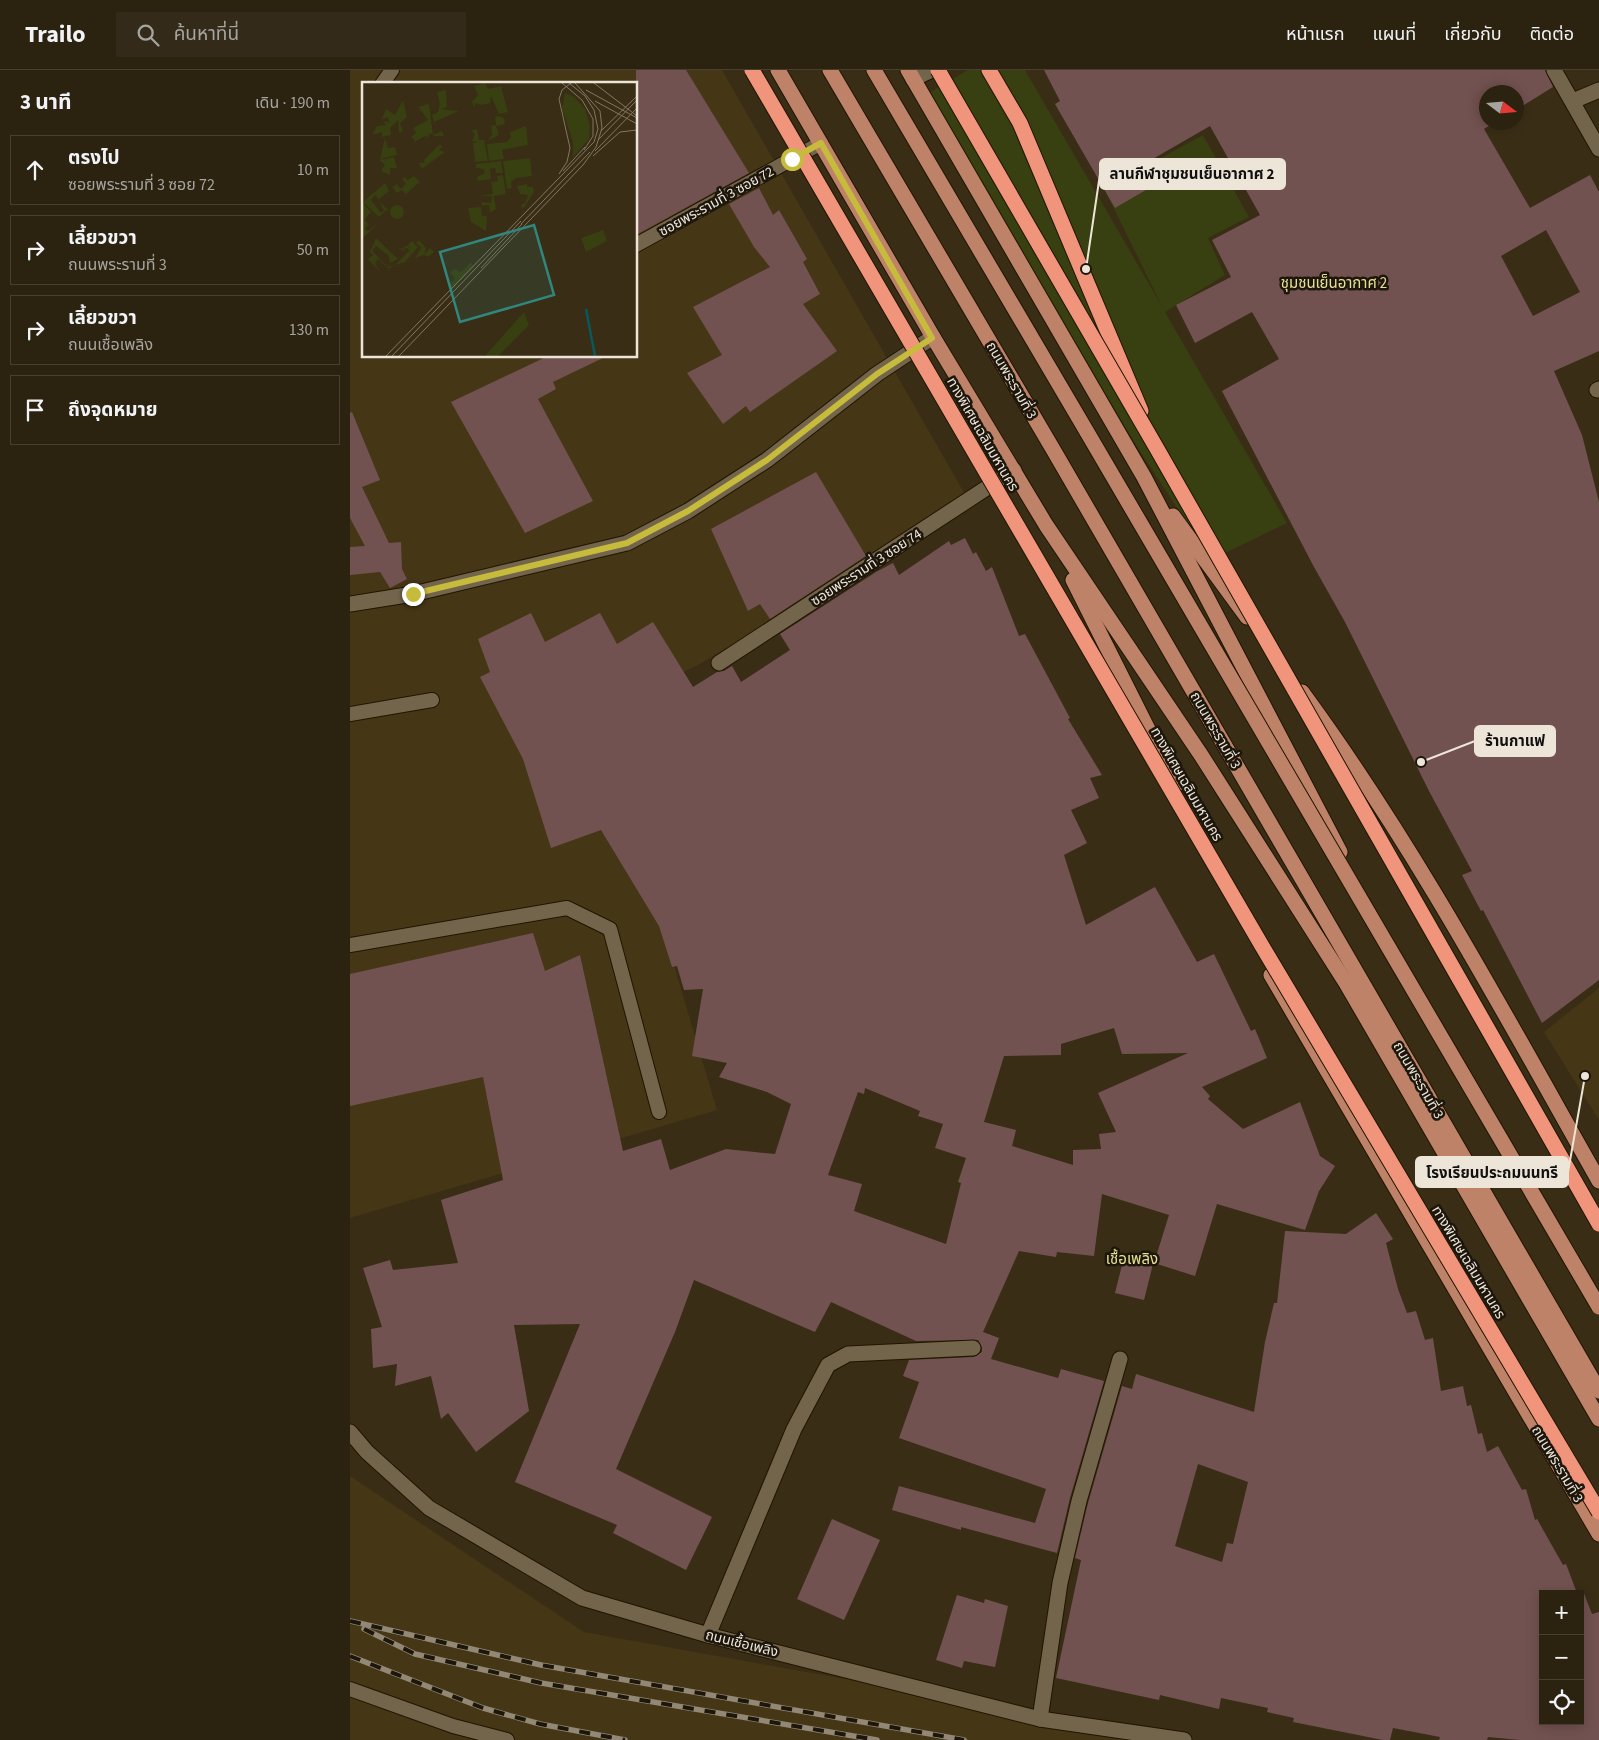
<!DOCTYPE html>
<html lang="th">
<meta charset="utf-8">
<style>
:root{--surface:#2b2210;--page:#332a19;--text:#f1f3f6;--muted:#a6a49f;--line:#473f30}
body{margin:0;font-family:"Source Sans 3","Noto Sans Thai",sans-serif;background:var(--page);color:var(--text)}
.controls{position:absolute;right:15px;bottom:15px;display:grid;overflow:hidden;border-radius:0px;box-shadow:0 2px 12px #0003}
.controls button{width:45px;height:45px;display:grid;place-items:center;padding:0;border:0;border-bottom:1px solid var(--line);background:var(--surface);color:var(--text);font:25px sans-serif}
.compass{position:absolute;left:1129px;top:15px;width:45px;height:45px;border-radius:50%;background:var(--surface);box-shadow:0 2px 12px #0003;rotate:106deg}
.stop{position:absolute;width:15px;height:15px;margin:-11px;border:4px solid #c7bb3c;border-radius:50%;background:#fff}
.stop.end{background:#c7bb3c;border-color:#fff;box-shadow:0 1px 5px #0008}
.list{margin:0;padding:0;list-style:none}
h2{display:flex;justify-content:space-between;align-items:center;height:65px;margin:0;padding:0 20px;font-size:21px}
h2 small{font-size:16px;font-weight:400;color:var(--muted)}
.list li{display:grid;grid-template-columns:32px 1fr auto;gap:15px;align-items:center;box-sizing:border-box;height:70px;margin:0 10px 10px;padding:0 10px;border:1px solid var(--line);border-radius:0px}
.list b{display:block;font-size:19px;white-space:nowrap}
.list p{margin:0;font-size:16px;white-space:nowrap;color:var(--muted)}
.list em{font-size:16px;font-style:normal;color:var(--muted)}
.icon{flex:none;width:28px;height:28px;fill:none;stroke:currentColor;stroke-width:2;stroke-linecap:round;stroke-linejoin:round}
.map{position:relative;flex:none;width:1249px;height:1670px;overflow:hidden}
header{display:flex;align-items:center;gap:30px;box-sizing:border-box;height:70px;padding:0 25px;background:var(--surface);border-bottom:1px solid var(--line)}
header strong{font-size:24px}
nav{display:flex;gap:28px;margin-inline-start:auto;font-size:18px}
.search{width:350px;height:45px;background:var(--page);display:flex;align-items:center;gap:12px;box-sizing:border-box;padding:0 18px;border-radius:0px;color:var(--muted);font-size:19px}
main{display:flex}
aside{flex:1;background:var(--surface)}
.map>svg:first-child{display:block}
</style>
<header>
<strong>Trailo</strong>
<div class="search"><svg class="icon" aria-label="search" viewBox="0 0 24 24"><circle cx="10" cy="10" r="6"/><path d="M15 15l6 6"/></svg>ค้นหาที่นี่</div>
<nav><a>หน้าแรก</a><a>แผนที่</a><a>เกี่ยวกับ</a><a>ติดต่อ</a></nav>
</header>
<main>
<aside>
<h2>3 นาที<small>เดิน · 190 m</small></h2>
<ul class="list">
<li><svg class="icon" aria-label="ahead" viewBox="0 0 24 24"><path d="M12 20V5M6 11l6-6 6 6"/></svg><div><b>ตรงไป</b><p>ซอยพระรามที่ 3 ซอย 72</p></div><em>10 m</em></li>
<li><svg class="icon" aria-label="right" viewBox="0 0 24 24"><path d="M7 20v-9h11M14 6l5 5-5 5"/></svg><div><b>เลี้ยวขวา</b><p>ถนนพระรามที่ 3</p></div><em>50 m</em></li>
<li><svg class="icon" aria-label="right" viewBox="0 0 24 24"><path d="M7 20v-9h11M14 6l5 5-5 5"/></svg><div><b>เลี้ยวขวา</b><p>ถนนเชื้อเพลิง</p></div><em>130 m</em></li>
<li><svg class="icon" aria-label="arrive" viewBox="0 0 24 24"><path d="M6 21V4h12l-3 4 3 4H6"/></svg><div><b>ถึงจุดหมาย</b></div></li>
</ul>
</aside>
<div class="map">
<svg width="1249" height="1670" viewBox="0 0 1249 1670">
<rect width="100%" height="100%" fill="#392d15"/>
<g fill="#453616" fill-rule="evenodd">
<path d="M0 0H372L620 433 348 595 194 667 309 845 367 1040 0 1148ZM14 14H286V286H14Z"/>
<path d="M1249 918V1050L1194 962Z"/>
<path d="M0 1406 234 1562 833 1670H0Z"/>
</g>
<path fill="#383f10" d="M618 0H675L813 238 754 119 853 65 899 147 858 168 875 205 815 242 937 453 861 490 786 375 577 24Z"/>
<g fill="#725251" fill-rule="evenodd">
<path d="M286 0H336L399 103 286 165Z"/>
<path d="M694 0H1195L1203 17 1166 40V22H1136V52H1145L1134 59 1180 138 1240 105 1249 122V281L1204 301 1232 365 1249 432V910L1192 953 1133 840 1131 841 1112 805 1122 801 1079 721 995 552 964 497 872 321 929 289 902 242 845 273 826 235 881 207 862 170 910 145 860 56 801 90 813 110 765 138 705 34 710 31ZM1196 160 1230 222 1183 246 1151 186Z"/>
<path d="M409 118 423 145 429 140 457 189 453 192 470 224 453 234 487 281 400 342 396 336 373 354 337 303 372 285 343 237 420 197 404 177 379 134Z"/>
<path d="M198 286H257L203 312 206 319 188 329 243 431 175 463 101 332Z"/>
<path d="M2 342 30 410 12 417 39 473 51 472 52 499 57 509 40 518 30 502 0 505V477L15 476 0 448V343Z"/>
<path d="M466 402 516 486 420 549 410 534 398 541 361 459Z"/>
<path d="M615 468 623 484 626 482 636 501 642 497 669 566 675 564 720 648 718 649 752 705 740 708 749 728 721 740 737 773 714 785 736 855 805 817 847 892 864 884 901 961 905 959 917 988 852 1017 860 1026 858 1029 893 1059 950 1032 970 1086 985 1096 969 1121 955 1160 867 1134 845 1206 804 1193 819 1145 752 1124 744 1186 707 1182 706 1187 669 1181 633 1262 649 1268 641 1289 708 1308 711 1299 754 1311 720 1428 707 1483 611 1457V1460L542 1440 549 1416 685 1453 696 1419 549 1368 569 1312 553 1306 559 1290 624 1287 632 1282V1277L628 1270 566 1271 481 1232 465 1262 344 1210 325 1262 266 1399 362 1447 336 1500 263 1463 267 1455 165 1412 230 1254 164 1255 179 1341 126 1382 98 1343 91 1349 81 1306 45 1316 47 1294 23 1298 21 1259 32 1257 13 1198 40 1190 43 1200 108 1193 91 1130 153 1110 133 1007 0 1036V904L183 863 195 901 230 885 273 1081 311 1069 320 1100 376 1079 425 1084 441 1034 417 1022 369 1007 377 993 342 986 353 919 334 920 327 896 322 897 309 856 251 760 201 778 173 689 130 607 140 602 128 569 181 543 195 572 250 543 267 574 303 552 343 617 367 602 374 601 382 596 391 612 440 580 430 564 526 502 543 493 549 505 599 471 601 475ZM764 958 772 984 838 983 748 1023 766 1062 749 1064 751 1079 723 1080V1095L662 1076 666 1060 634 1052 654 986 711 985V974ZM515 1018 570 1041 568 1046 593 1054 585 1078 616 1088 608 1112 611 1113 596 1174 504 1141 512 1114 478 1105 508 1022 514 1024Z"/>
<path d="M1026 1143 1043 1169 1036 1173 1048 1219 1057 1243 1066 1241 1075 1270 1083 1268 1091 1321 1113 1316 1117 1336 1121 1335 1128 1364 1132 1363 1137 1382 1148 1376 1172 1420 1176 1419 1185 1450 1187 1449 1213 1495 1216 1494 1227 1523 1233 1521 1242 1544 1249 1542V1670H1170L1138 1667 1137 1670H1089L1090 1667 1043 1658 1040 1670H1033L943 1652 944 1648 917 1642 918 1638 871 1628 869 1639 810 1625 809 1630 706 1608 731 1490 725 1488 738 1433 772 1316 782 1319 786 1304 904 1342 915 1272 924 1233H927L935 1161 996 1164ZM848 1394 898 1412 883 1474 877 1473 872 1492 825 1476ZM1193 1524H1230V1651H1193Z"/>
<path d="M774 1187 803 1194 794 1230 765 1223Z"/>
<path d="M482 1449 530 1470 494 1550 447 1529Z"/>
<path d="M607 1525 634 1533 635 1529 658 1536 645 1597 614 1591 612 1598 586 1590Z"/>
</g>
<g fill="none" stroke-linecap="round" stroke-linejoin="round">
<defs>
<g id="lane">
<path d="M32 14 42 0"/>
<path d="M286 175 471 73"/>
<path d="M0 644 82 630"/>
<path d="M0 875 217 838 260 859 309 1042"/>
<path d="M0 1619 103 1656 157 1670"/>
</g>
<g id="street">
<path d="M1204 0 1249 79"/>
<path d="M1223 31 1249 20"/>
<path d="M1247 320 1249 319"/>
<path d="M369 593 664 400"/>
<path d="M358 1565 444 1359 478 1295 498 1284 623 1278"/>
<path d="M690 1649 710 1513 729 1431 770 1289"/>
</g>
<g id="secondary">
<path d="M563 9 582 0"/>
<path d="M0 534 63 524 277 473 338 441 417 390 527 304 583 267"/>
<path d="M0 1362 17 1382 79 1438 232 1528 358 1565 690 1649 834 1670"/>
</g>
<g id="primary">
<path d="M428 0 583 267 696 455 851 685 996 913 1249 1349"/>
<path d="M480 0 704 381 1249 1321"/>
<path d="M524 0 737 362"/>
<path d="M558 0 794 407 990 782"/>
<path d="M823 446 897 547"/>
<path d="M723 510 826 715"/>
<path d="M952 622C1065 776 1155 945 1249 1111"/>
<path d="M921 905 1249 1464"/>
</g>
<path id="highway" d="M639 0 670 53 791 341"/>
</defs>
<use href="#lane" stroke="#201500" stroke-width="16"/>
<use href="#street" stroke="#201500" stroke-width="17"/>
<use href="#secondary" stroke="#201500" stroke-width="17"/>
<use href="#primary" stroke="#201500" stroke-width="17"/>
<use href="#highway" stroke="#201500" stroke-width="17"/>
<use href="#lane" stroke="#73654b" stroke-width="14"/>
<use href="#street" stroke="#73654b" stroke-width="15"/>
<use href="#secondary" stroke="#73654b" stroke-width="15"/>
<use href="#primary" stroke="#be8268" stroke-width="15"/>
<use href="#highway" stroke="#f0957c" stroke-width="15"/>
<defs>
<g id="rail">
<path d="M0 1551 191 1595 614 1670"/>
<path d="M14 1559 65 1584 191 1613 527 1670"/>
<path d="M0 1586 133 1638 190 1654 275 1670"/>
</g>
</defs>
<use href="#rail" stroke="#928875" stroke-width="5.5"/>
<use href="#rail" stroke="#1c160c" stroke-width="4" stroke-dasharray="11" stroke-linecap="butt"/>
<defs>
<path id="primary-bridge" d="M737 362 1249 1237"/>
<g id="highway-bridge">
<path d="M402 0 912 876 1249 1442"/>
<path d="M588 0 806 377 1249 1154"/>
</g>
</defs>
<use href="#primary-bridge" stroke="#201500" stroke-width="17" stroke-linecap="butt"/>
<use href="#highway-bridge" stroke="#201500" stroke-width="17" stroke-linecap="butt"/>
<use href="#primary-bridge" stroke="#be8268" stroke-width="15"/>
<use href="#highway-bridge" stroke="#f0957c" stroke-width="15"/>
</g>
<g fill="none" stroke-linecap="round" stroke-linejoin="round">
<path stroke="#c7bb3c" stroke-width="6" d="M63 524 277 473 338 441 417 390 527 304 582 268 471 73 442 89"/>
</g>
<g text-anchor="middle" stroke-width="5" stroke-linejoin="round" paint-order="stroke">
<g font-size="14" fill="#ede5d7" stroke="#1c160c">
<text transform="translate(366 131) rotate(-29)" y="5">ซอยพระรามที่ 3 ซอย 72</text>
<text transform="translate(662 310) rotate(60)" y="5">ถนนพระรามที่ 3</text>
<text transform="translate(633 364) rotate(60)" y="5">ทางพิเศษเฉลิมมหานคร</text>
<text transform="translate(516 497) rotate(-33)" y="5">ซอยพระรามที่ 3 ซอย 74</text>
<text transform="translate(866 660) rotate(60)" y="5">ถนนพระรามที่ 3</text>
<text transform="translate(837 714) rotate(60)" y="5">ทางพิเศษเฉลิมมหานคร</text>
<text transform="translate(1069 1010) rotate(60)" y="5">ถนนพระรามที่ 3</text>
<text transform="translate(1119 1192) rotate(59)" y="5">ทางพิเศษเฉลิมมหานคร</text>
<text transform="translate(1208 1394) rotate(59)" y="5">ถนนพระรามที่ 3</text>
<text transform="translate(392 1573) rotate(14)" y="5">ถนนเชื้อเพลิง</text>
</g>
<g font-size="15" fill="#e7e091" stroke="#1c160c">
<text x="984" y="218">ชุมชนเย็นอากาศ 2</text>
<text x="782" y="1194">เชื้อเพลิง</text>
</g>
</g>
<g transform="translate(12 12)">
<rect width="275" height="275" fill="#392d15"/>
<path d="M123 1 126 7 139 4 146 30 137 32 129 14 128 21 120 23 113 21 112 26 110 20 116 13 112 4ZM84 8 85 25 79 27 97 29 72 40 70 33 76 30 78 22 75 10ZM203 11 212 15 223 27 228 43 227 57 211 75V60L200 27ZM41 18 45 35 38 41 41 49 37 51 36 38 28 46 29 53 20 55V50L10 53 15 44 24 43 21 39 28 40 25 35 19 38 24 27 33 33ZM67 22 71 53 80 49 82 54H72L68 51 66 56 63 54 51 61 53 58 49 55 54 51 51 46 66 38 56 25ZM136 34 142 36 143 42 134 44 137 53 125 59 130 53 129 44 134 43 133 35ZM164 44 166 63 140 68 142 77 127 79 125 62 145 60 149 55 148 50ZM115 47 117 58H122L126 79 113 80 111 61 116 60 110 59 113 52 109 49ZM23 56 26 66 33 65 35 73 18 77ZM78 62 80 65 77 68 83 70 57 89 60 86 56 81H63L62 78ZM32 75 35 86H28V93L19 89 23 83 17 78ZM168 76 170 94 154 96 149 100 150 106 145 107 141 79ZM139 79 141 91H134L133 86 128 87 129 97 116 99 115 95 123 91 122 87 114 86V82ZM141 93 144 112 132 114 134 127 128 131 127 123 120 124 119 120 129 121 130 114H118L131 112 129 100 136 99 135 94ZM52 94 58 100 44 112 40 108 35 111 30 105 35 102 39 107 44 102 40 97 42 95 46 98ZM23 101 27 109 17 117 13 113 9 118 19 131 22 128 16 118 25 127 30 123 17 135 1 120ZM165 102V105H171L172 110 161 127 159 123 163 121 166 113 158 112 155 104ZM0 120 9 130 3 137 6 143 3 147 6 149 18 140 0 157ZM28 130a7 7 0 1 1 14 0a7 7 0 1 1-14 0ZM119 125 120 134H125L124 149 109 140 106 126ZM241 148 245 159 224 170 219 156ZM14 156 36 177 28 181 27 174 14 164 10 169 26 185 32 183 27 187 16 177 13 181 19 191 6 177 11 173 8 170ZM57 158 64 166 62 172 68 166 72 170 66 175 62 173 53 176 59 166 54 161ZM50 159 56 165 43 180 33 183 48 168 44 166 41 169 35 165 41 167 45 163 50 168 46 163ZM109 180 112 184 90 208 86 204 93 196 88 191 92 187 99 190ZM162 230 167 243 136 274H123Z" fill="#383f10"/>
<path fill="none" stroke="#09585c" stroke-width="2.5" d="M224 227 233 274"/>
<path fill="none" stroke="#817763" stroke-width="1" d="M200 1 220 18 231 37V54L222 68M232 1 275 34M224 8 275 36M233 19 275 42M239 49 275 14M236 58 275 18M233 69 275 26M231 74 258 50 275 48M201 89 223 65M197 92 205 80 208 66 197 17 200 8 209 1M159 142 228 70M119 186 160 142M24 274 232 60 236 47 232 28 223 14 207 1M30 274 159 139M37 274 221 83 234 65 240 46 238 29 213 1"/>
<path fill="#30877e" fill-opacity="0.15" stroke="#30877e" stroke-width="2.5" d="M172 143 192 213 98 240 78 170Z"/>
<rect width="275" height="275" fill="none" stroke="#ede5d7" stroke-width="2.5"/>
</g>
<path fill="none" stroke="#ede5d7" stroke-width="2" d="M736 199L750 104M1071 692L1125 671M1235 1006L1218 1102"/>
<g fill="#ede5d7" stroke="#1c160c" stroke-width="2">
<circle cx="736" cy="199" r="5"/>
<circle cx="1071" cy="692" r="5"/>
<circle cx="1235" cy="1006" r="5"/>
</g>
<g fill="#ede5d7" stroke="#ede5d7" stroke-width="2">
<rect x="750" y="89" width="185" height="30" rx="5"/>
<rect x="1125" y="656" width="80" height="30" rx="5"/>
<rect x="1066" y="1087" width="152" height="30" rx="5"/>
</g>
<g font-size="15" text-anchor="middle" font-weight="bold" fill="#111">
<text x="842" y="109">ลานกีฬาชุมชนเย็นอากาศ 2</text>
<text x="1165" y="676">ร้านกาแฟ</text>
<text x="1142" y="1108">โรงเรียนประถมนนทรี</text>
</g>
</svg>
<div class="controls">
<button>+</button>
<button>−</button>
<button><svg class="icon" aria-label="locate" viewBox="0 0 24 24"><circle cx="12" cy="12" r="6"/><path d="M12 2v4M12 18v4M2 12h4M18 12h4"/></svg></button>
</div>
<svg class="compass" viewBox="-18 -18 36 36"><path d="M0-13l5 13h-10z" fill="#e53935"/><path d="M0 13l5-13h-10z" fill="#a6a49f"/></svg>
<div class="stop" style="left:442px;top:89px"></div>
<div class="stop end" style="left:63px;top:524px"></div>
</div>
</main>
